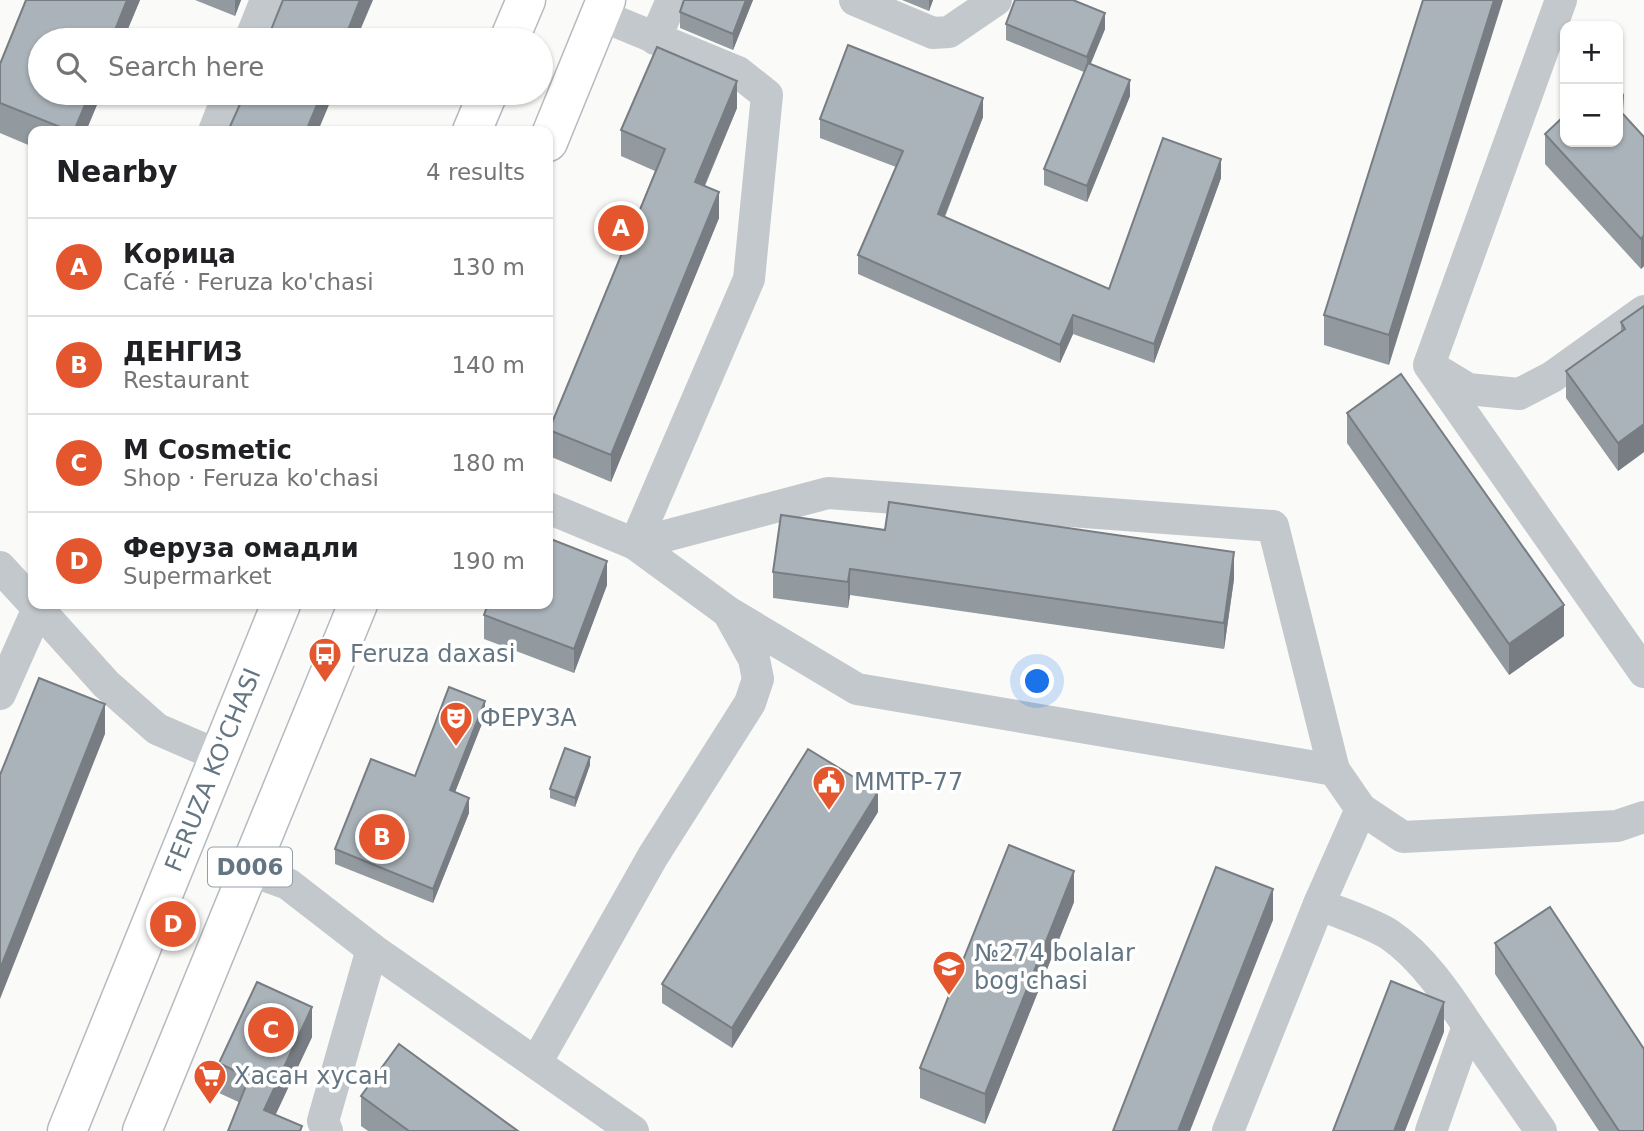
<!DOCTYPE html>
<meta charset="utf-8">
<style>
:root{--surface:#fff;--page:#f2f2f2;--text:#202124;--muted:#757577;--line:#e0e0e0;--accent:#e4572e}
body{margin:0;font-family:"DejaVu Sans",sans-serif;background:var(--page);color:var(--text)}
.controls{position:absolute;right:21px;top:21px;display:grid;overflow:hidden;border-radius:14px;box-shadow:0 2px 5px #0004}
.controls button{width:63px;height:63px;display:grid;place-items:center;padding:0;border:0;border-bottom:2px solid var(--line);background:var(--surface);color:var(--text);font:35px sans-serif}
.you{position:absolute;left:1038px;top:682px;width:24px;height:24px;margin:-18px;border:5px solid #fff;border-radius:50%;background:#1a73e8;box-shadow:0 0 0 10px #1a73e833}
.badge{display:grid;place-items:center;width:46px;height:46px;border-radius:50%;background:var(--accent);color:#fff;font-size:23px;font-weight:700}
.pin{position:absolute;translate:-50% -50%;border:4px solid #fff;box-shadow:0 2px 7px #0006}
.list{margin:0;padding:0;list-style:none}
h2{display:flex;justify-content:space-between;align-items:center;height:91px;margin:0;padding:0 28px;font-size:30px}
h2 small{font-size:23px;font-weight:400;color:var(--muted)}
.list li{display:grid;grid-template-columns:46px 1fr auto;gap:21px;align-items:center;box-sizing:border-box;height:98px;padding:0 28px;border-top:2px solid var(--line)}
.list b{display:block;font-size:26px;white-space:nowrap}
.list p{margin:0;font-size:23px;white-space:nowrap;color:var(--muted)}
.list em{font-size:23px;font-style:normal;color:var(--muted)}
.icon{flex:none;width:38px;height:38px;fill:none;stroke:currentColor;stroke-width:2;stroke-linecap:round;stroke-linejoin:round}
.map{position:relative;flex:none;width:1644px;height:1131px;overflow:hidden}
.search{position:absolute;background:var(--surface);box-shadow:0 2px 5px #0004;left:28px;top:28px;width:525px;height:77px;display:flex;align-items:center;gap:18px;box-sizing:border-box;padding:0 24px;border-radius:38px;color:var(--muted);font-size:26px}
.panel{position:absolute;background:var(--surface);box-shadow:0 2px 5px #0004;left:28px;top:126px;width:525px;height:483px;border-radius:14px}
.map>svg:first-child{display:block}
</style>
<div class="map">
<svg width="1644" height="1131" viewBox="0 0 1644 1131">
<rect width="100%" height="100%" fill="#fafaf8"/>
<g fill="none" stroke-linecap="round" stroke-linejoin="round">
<defs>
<g id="major">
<path d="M509 40 526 0"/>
<path d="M472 131 488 93"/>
<path d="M548 142 606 0"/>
<path d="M67 1131 281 604"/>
<path d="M142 1131 358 604"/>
</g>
</defs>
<use href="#major" stroke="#b5babe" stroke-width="41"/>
<g stroke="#c3c8cc" stroke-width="32">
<path d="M855 0 933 33 949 32 996 0"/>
<path d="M1561 0 1429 365 1644 672"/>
<path d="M600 15 738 72 767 95 749 279 635 544 728 612 857 689 1334 770"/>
<path d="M655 39 672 0"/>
<path d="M250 40 266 0"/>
<path d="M214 131 229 93"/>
<path d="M1435 369 1468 389 1519 394 1552 377 1644 311"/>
<path d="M548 508 635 544 828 493 1273 526 1334 770 1361 809"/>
<path d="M0 567 33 603"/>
<path d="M34 604 106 684 157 729 219 756"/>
<path d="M0 694 40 604"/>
<path d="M249 870 288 884 372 949 633 1131"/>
<path d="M1319 904C1339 913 1372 923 1390 935 1421 956 1448 995 1468 1026"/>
<path d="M536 1063 653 856 750 703 758 679 754 659 729 614"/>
<path d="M327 1131 323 1121 372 949"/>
<path d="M1228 1131 1319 904 1361 809 1403 837 1617 826 1644 817"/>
<path d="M1431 1131 1468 1026 1541 1131"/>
</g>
<use href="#major" stroke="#fff" stroke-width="38"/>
</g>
<g fill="#929a9f">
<path d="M26 0H140L86 131H33V147L0 133V64Z"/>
<path d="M195 0H241L235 16Z"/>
<path d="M684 0H753L733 50 680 28V12Z"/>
<path d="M902 0H933L929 11Z"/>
<path d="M1423 0 1389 365 1324 345V315Z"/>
<path d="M1006 24 1105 29 1090 64 1130 96 1087 202 1044 185V169L1084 72 1006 40Z"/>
<path d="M737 108 705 186 719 218 611 482 549 456V430L655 171 621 156V130Z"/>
<path d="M1623 115 1644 137V266L1641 269 1545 164V134Z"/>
<path d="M983 117 945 217 1109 289 1221 178 1154 363 1073 334 1060 363 858 274V255L896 167 820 138V119Z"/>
<path d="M1644 306V452L1618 471 1566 398V371L1621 332V322Z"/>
<path d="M1347 413 1564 636 1509 675 1347 443Z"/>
<path d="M781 515 1234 579 1224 649 850 595 848 608 773 598V572Z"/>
<path d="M607 585 574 673 484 639V615Z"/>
<path d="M485 716 455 792 469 813 433 903 335 864V849L415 776Z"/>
<path d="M590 765 575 807 550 798V789Z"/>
<path d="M878 812 732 1048 662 1003V984Z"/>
<path d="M1074 902 985 1124 920 1098V1068Z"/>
<path d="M1495 943 1644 1131H1599L1495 974Z"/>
<path d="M312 1037 275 1115 302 1131 219 1093V1063Z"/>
<path d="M361 1096 518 1131H368L361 1126Z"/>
</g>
<g fill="#777d82">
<path d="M127 0H140L123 40H111Z"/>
<path d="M235 0H241L235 16Z"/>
<path d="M360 0H373L356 40H344Z"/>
<path d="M746 0H753L733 50V34Z"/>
<path d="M929 0H933L929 11Z"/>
<path d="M1494 0H1503L1389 365V335Z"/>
<path d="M1105 13V29L1087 73V57Z"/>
<path d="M1130 80V96L1087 202V186Z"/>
<path d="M737 81V108L695 208V182Z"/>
<path d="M90 93H102L86 131H74Z"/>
<path d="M322 93H334L318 131H306Z"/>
<path d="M983 98V117L938 233V214Z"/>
<path d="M1221 159V178L1154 363V344Z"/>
<path d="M719 192V218L611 482V455Z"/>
<path d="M1644 235V266L1641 269V239Z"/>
<path d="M1073 315V334L1060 363V345Z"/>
<path d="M1644 424V452L1618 471V443Z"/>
<path d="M1234 552V579L1224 649V623Z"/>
<path d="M607 561V585L574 673V649Z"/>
<path d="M850 569V595L848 608V582Z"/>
<path d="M1564 605V636L1509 675V644Z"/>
<path d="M485 701V716L450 805V790Z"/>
<path d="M105 704V734L0 999V969Z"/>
<path d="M590 757V765L575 807V798Z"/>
<path d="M878 792V812L732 1048V1028Z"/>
<path d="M469 798V813L433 903V889Z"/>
<path d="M1074 871V902L985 1124V1094Z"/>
<path d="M1273 889V920L1190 1131H1178Z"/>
<path d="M1444 1002V1032L1405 1131H1394Z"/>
<path d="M312 1007V1037L268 1131 264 1110Z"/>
</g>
<g fill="#aab3b9" stroke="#777d82" stroke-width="2">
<path d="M26 0H127L111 40H40V93H90L74 131H70L0 103V64Z"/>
<path d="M283 0H360L344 40H267Z"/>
<path d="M684 0H746L733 34 680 12Z"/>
<path d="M1015 0H1073L1105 13 1087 57 1006 24Z"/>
<path d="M1423 0H1494L1389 335 1324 315Z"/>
<path d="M848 45 983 98 938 214 1109 289 1163 138 1221 159 1154 344 1073 315 1060 345 858 255 903 151 820 119Z"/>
<path d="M657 47 737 81 695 182 719 192 611 455 549 430 665 149 621 130Z"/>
<path d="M1088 63 1130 80 1087 186 1044 169Z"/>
<path d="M1618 85 1623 95 1622 113 1644 137V235L1641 239 1545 134 1565 115V142H1618Z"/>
<path d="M245 93H322L306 131H228Z"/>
<path d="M1644 306V424L1618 443 1566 371 1625 329 1621 322Z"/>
<path d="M1401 374 1564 605 1509 644 1347 413Z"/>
<path d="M889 502 1234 552 1224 623 850 569 848 582 773 572 781 515 885 530Z"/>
<path d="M548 538 607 561 574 649 484 615 488 604H548Z"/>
<path d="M39 678 105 704 0 969V775Z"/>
<path d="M449 687 485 701 450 790 469 798 433 889 335 849 371 759 415 776Z"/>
<path d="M565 748 590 757 575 798 550 789Z"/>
<path d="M808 749 878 792 732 1028 662 984Z"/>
<path d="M1009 845 1074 871 985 1094 920 1068Z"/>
<path d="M1216 867 1273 889 1178 1131H1113Z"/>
<path d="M1550 907 1644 1049V1131H1619L1495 943Z"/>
<path d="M1391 981 1444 1002 1394 1131H1333Z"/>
<path d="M257 982 312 1007 264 1110 302 1126 300 1131H228L249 1078 219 1063Z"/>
<path d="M399 1044 518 1131H409L361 1096Z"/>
</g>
<defs>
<symbol id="bus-pin" viewBox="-11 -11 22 30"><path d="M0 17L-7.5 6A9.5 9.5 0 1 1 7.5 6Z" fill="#e4572e" stroke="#fff"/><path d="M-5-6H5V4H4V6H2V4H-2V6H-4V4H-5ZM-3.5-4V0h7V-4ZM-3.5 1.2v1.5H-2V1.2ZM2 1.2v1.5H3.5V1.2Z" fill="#fff"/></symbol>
<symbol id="theatre-pin" viewBox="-11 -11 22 30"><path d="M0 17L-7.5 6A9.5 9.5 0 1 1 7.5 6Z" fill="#e4572e" stroke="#fff"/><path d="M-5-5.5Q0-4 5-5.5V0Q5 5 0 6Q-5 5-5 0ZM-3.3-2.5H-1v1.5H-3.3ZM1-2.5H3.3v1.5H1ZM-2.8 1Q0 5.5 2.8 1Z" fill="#fff"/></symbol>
<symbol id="civic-pin" viewBox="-11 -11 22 30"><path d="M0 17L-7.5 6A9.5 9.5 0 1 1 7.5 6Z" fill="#e4572e" stroke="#fff"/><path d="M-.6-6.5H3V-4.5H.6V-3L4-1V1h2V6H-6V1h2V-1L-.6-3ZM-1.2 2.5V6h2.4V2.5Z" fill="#fff"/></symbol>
<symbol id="school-pin" viewBox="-11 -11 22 30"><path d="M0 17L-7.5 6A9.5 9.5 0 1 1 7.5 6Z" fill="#e4572e" stroke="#fff"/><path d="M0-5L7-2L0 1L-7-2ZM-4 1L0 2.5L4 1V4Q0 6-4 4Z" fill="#fff"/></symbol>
<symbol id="supermarket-pin" viewBox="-11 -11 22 30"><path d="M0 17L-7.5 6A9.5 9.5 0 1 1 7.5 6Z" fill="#e4572e" stroke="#fff"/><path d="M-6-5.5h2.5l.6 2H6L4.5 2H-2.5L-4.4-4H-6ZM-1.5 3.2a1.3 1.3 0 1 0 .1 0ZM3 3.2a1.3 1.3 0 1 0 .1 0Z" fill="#fff"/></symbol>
</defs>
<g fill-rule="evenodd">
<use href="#bus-pin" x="306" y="635" width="38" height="52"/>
<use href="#theatre-pin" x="437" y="699" width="38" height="52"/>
<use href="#civic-pin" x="810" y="763" width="38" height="52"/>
<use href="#school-pin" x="930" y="948" width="38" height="52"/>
<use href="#supermarket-pin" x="191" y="1057" width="38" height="52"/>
</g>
<g text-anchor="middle" stroke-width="7" stroke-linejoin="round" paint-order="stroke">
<rect fill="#fff" stroke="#939fa8" stroke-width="2" x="208" y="847.5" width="84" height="39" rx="5"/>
<g font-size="23" font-weight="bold" fill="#657683">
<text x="250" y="875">D006</text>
</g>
<g font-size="24" fill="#657683" stroke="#fff" text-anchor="start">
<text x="350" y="662">Feruza daxasi</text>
<text x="480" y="726">ФЕРУЗА</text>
<text x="854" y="790">MMTP-77</text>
<text x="974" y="961">№274 bolalar<tspan x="974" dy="28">bog'chasi</tspan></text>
<text x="234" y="1084">Хасан хусан</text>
</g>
<g font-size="24" fill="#657683" stroke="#fff">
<text transform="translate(213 770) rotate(-68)" y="8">FERUZA KO'CHASI</text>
</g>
</g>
</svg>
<div class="controls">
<button>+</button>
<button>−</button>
</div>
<div class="you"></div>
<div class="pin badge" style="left:621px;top:228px">A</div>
<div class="pin badge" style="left:382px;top:837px">B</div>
<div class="pin badge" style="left:271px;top:1030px">C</div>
<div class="pin badge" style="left:173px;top:924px">D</div>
<div class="search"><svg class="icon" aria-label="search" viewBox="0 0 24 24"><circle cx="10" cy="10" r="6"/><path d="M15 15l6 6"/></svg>Search here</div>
<section class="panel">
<h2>Nearby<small>4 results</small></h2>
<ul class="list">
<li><span class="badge">A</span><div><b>Корица</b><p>Café · Feruza ko'chasi</p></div><em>130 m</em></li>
<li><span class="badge">B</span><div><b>ДЕНГИЗ</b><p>Restaurant</p></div><em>140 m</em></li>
<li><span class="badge">C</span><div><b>M Cosmetic</b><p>Shop · Feruza ko'chasi</p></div><em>180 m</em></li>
<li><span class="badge">D</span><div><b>Феруза омадли</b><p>Supermarket</p></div><em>190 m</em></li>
</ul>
</section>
</div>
